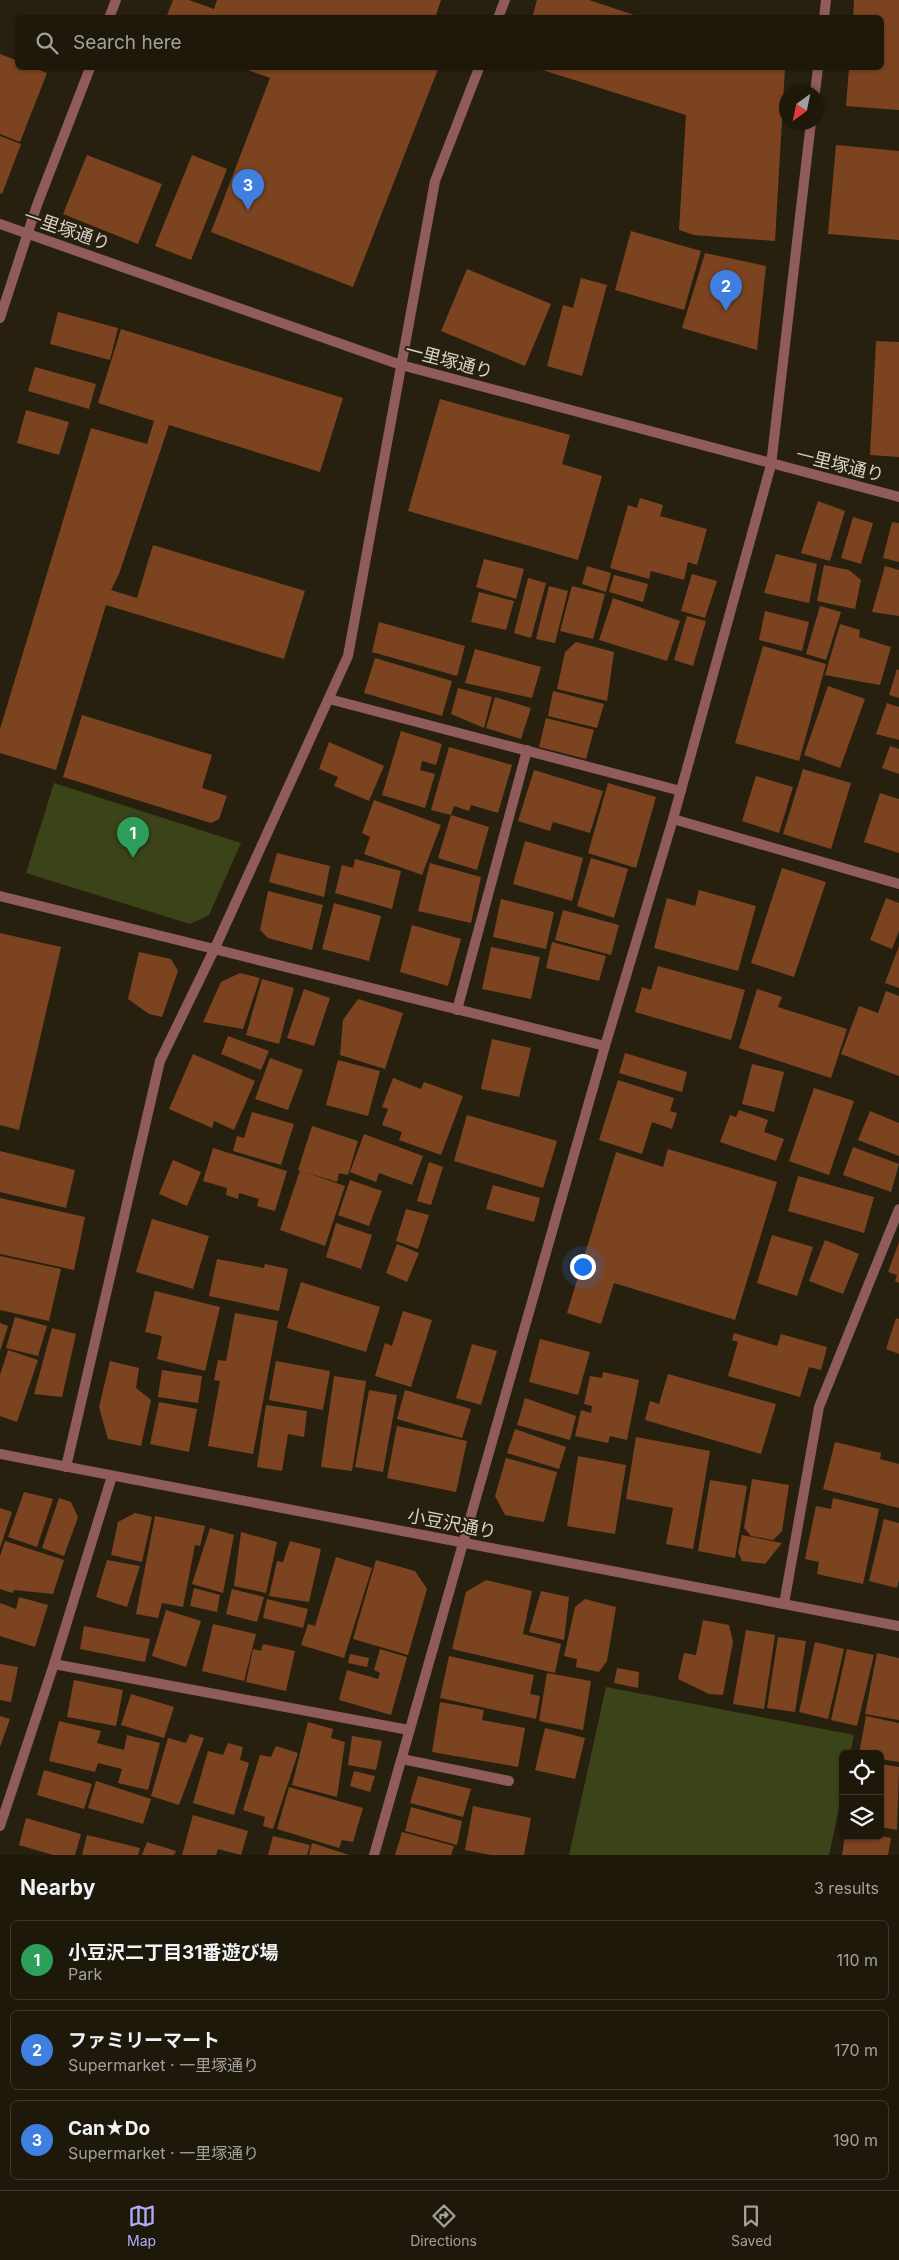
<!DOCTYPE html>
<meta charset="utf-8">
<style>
:root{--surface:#1e180b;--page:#2b2519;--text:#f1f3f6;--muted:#a1a09d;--line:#3c372c;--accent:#b1adfa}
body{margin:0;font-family:Inter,"Noto Sans JP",sans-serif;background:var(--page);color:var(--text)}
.controls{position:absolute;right:15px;bottom:15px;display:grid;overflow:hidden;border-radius:8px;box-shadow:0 1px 4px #0004}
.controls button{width:45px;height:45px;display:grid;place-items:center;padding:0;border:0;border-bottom:1px solid var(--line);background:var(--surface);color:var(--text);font:25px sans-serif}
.compass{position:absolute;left:779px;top:85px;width:45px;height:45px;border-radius:50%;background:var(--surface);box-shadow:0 1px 4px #0004;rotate:213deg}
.you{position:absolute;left:582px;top:1266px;width:18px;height:18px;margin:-12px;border:4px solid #fff;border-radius:50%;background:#1a73e8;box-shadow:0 0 0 8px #1a73e833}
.badge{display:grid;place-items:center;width:32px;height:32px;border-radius:50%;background:var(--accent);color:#fff;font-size:16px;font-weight:700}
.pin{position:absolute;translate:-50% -41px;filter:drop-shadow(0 1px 2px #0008)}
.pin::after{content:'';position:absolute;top:26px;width:18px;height:15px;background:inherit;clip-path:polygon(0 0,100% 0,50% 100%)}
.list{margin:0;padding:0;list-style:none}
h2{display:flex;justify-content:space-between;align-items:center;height:65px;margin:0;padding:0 20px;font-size:21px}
h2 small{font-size:16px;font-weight:400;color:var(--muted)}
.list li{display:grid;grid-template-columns:32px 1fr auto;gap:15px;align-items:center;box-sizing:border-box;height:80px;margin:0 10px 10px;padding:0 10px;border:1px solid var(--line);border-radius:8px}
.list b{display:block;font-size:19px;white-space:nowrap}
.list p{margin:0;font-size:16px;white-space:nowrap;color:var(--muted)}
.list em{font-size:16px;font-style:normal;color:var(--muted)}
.icon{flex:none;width:28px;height:28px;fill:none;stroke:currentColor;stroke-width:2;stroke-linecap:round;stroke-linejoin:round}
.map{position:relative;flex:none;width:899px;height:1855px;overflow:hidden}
.search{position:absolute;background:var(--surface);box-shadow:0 1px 4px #0004;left:15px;right:15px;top:15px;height:55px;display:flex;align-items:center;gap:12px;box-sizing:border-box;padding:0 18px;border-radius:8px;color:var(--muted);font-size:19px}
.sheet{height:335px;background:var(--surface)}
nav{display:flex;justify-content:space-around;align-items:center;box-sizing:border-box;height:70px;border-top:1px solid var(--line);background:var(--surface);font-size:14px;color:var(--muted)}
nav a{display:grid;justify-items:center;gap:2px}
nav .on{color:var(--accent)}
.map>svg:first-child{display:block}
</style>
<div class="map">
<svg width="899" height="1855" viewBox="0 0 899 1855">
<rect width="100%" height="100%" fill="#28200f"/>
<g fill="#3b4319">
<path d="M54 783 241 843 209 915 190 924 26 873Z"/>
<path d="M606 1687 854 1735 850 1754H843V1789L829 1855H569Z"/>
</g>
<g fill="#7c4321">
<path d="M173 0H189L214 9 217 0H441L435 18H166Z"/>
<path d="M537 0H589L643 18H532Z"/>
<path d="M854 0H899V110L846 106 849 68H882V18H853Z"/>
<path d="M0 54 18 61V68H34L47 73 20 142 0 134Z"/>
<path d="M242 68H433L438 69 353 287 211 232 270 78Z"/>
<path d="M536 68H785L775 241 694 235 679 230 686 115Z"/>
<path d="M0 136 21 144 2 194 0 193Z"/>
<path d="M836 145 899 151V240L828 234Z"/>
<path d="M87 155 162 184 138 244 63 214Z"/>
<path d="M192 155 227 169 191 260 155 246Z"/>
<path d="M631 231 701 251 684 310 615 290Z"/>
<path d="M705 253 766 266 757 350 682 328Z"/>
<path d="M467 269 551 304 525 366 441 331Z"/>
<path d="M581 278 607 285 582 376 547 366 563 305 573 308Z"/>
<path d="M58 312 118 328 110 360 50 344Z"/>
<path d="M121 329 343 398 320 472 169 425 119 574 111 590 137 598 153 545 305 591 284 659 106 605 56 770 0 753V729L91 428 147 444 154 421 98 403Z"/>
<path d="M876 341 899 342V457L870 455Z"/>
<path d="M35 367 96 384 89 409 28 391Z"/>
<path d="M440 399 570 435 562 464 602 476 578 560 408 511Z"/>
<path d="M26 410 69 422 59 455 17 443Z"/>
<path d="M640 498 663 505 660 516 707 529 697 565 688 562 684 580 651 571 649 579 610 568 628 505 637 508Z"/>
<path d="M818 501 845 511 830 561 801 553Z"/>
<path d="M853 517 873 523 861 564 841 558Z"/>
<path d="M892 522 899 523V562L883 558Z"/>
<path d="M776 554 817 564 809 603 764 593Z"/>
<path d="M484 559 524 569 516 599 476 587Z"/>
<path d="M824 565 849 570 861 580 855 609 817 601Z"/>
<path d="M587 566 611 573 606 592 582 584Z"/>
<path d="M885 566 899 570V616L872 612Z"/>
<path d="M692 574 717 581 705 618 681 611Z"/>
<path d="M614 575 648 584 643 602 609 592Z"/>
<path d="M528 578 546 583 531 638 514 633Z"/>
<path d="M549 586 568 591 555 643 536 639Z"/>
<path d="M572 586 605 594 593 639 560 631Z"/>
<path d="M479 592 514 601 506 630 471 622Z"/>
<path d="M613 598 680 621 667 661 599 640Z"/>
<path d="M820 606 841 612 826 660 806 654Z"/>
<path d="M765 611 809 622 802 651 759 640Z"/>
<path d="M687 616 706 621 693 666 674 660Z"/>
<path d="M379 622 465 646 457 676 372 652Z"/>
<path d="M840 624 860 630 859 637 891 647 880 685 825 675Z"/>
<path d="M576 642 614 652 607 701 557 689 565 652Z"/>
<path d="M763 646 826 664 799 761 735 743Z"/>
<path d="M475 649 541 667 532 698 465 683Z"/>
<path d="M375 658 452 681 442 716 364 693Z"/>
<path d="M897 669 899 670V698L889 695Z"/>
<path d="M828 686 865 699 840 768 804 755Z"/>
<path d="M458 688 492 697 484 728 451 714Z"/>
<path d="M553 691 604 704 597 728 548 716Z"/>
<path d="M495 697 531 708 521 739 486 728Z"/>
<path d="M887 703 899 707V740L876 734Z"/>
<path d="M82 715 212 755 202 788 227 796 219 819 211 823 63 777Z"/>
<path d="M546 718 594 730 586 759 539 747Z"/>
<path d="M401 731 442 744 436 765 422 761 420 770 435 774 425 808 382 795Z"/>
<path d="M329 742 384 766 369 801 334 786 338 777 319 769Z"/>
<path d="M890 746 899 749V774L882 768Z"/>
<path d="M449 747 512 765 498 813 471 805 469 811 454 806 451 815 431 810Z"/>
<path d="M803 769 851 783 831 849 783 834Z"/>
<path d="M534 770 603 791 590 833 553 822 550 831 518 821Z"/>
<path d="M756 776 793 787 779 833 742 821Z"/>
<path d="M608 783 656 797 636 868 588 853Z"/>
<path d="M880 793 899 799V853L864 842Z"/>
<path d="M374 800 441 825 422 875 364 854 370 837 362 833Z"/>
<path d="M451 815 489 827 477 870 438 858Z"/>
<path d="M525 841 583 858 572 901 513 884Z"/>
<path d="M277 853 330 866 324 897 269 882Z"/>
<path d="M591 858 628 869 614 918 577 906Z"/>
<path d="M355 859 401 871 392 909 335 893 342 865 353 868Z"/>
<path d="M430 863 481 877 471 923 418 911Z"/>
<path d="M782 868 826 882 794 977 751 963Z"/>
<path d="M699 890 756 906 738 971 654 948 667 898 695 906Z"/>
<path d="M268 891 323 905 312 950 268 938 260 930Z"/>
<path d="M886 898 899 903V931L892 949 870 940Z"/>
<path d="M501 899 554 912 546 949 493 937Z"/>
<path d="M334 903 381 916 369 961 322 949Z"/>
<path d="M563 910 619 925 611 955 555 940Z"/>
<path d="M412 925 461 939 448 986 400 972Z"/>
<path d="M0 933 61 947 19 1130 0 1125Z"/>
<path d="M552 942 606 956 599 981 546 968Z"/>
<path d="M899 946V988L885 983Z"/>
<path d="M491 947 540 957 531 999 482 989Z"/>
<path d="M139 952 171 959 178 971 162 1017 149 1014 128 999Z"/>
<path d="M658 966 745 990 731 1040 635 1012 642 987 651 990Z"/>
<path d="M240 973 260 978 243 1029 203 1022 221 982Z"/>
<path d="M262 979 294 988 279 1044 246 1035Z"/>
<path d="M304 989 330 998 314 1046 287 1038Z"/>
<path d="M757 989 782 997 778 1007 847 1029 831 1078 739 1048Z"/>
<path d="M886 991 899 996V1076L841 1054 859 1006 878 1013Z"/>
<path d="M358 999 403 1013 385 1069 340 1055 343 1020Z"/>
<path d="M228 1036 269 1051 261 1070 221 1054Z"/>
<path d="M492 1039 531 1048 519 1097 481 1089Z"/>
<path d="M625 1053 687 1072 682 1092 619 1073Z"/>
<path d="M193 1054 255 1081 234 1130 214 1121 212 1128 169 1109Z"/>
<path d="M270 1058 303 1070 288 1110 255 1099Z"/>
<path d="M338 1060 380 1071 368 1116 326 1105Z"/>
<path d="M752 1064 784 1072 774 1112 742 1104Z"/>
<path d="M393 1078 421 1089 424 1082 463 1096 441 1155 399 1140 402 1132 382 1125 388 1109 382 1107Z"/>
<path d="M618 1080 674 1098 670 1111 677 1113 672 1129 652 1122 642 1154 599 1140Z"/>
<path d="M814 1088 854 1101 829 1175 789 1161Z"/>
<path d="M739 1110 768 1120 764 1132 784 1139 776 1161 720 1142 730 1115 736 1117Z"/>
<path d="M870 1111 899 1123V1156L858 1140Z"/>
<path d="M252 1112 294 1124 281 1165 233 1151 237 1136 244 1138Z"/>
<path d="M467 1115 557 1141 543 1188 454 1161Z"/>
<path d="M312 1126 358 1141 348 1175 339 1173 337 1182 302 1171 345 1186 325 1246 280 1230 300 1170H298Z"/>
<path d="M364 1134 423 1156 412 1185 379 1173 376 1182 350 1172Z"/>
<path d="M853 1147 899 1164 891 1192 843 1175Z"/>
<path d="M213 1148 287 1171 275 1211 257 1206 259 1199 239 1193 238 1199 226 1195 227 1188 203 1181Z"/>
<path d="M668 1149 777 1182 735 1320 614 1283 601 1324 567 1313 616 1152 663 1167Z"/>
<path d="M0 1151 75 1170 66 1208 0 1192Z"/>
<path d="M173 1160 201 1172 187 1206 159 1194Z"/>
<path d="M429 1162 443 1167 431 1205 417 1201Z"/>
<path d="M798 1176 874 1197 864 1233 788 1211Z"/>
<path d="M350 1180 382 1191 369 1226 338 1215Z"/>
<path d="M493 1185 540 1198 534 1222 486 1209Z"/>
<path d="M0 1198 85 1217 74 1270 0 1254Z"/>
<path d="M406 1209 429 1215 418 1249 396 1241Z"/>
<path d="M152 1219 209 1236 193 1289 136 1272Z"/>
<path d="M336 1223 372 1235 361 1269 326 1257Z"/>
<path d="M772 1235 813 1247 797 1296 757 1283Z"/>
<path d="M825 1240 859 1254 843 1294 809 1281Z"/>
<path d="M899 1242V1283L895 1281 897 1275 888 1272Z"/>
<path d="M397 1244 419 1253 407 1282 386 1273Z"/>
<path d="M0 1256 61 1269 49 1321 0 1310Z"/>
<path d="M217 1259 264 1268 265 1264 288 1269 279 1311 209 1296Z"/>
<path d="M301 1282 380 1307 366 1352 287 1328Z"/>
<path d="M155 1291 220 1307 205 1371 157 1359 162 1336 145 1332Z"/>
<path d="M403 1311 432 1320 411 1387 375 1376 385 1343 392 1346Z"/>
<path d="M235 1313 278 1321 253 1454 208 1446 220 1381 214 1380 218 1360 226 1361Z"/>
<path d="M15 1317 47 1326 38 1356 6 1348Z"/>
<path d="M896 1318 899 1319V1354L886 1349Z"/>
<path d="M0 1323 8 1326 0 1351Z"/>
<path d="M52 1328 76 1334 62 1397 34 1394Z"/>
<path d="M734 1333 777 1346 781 1334 827 1347 821 1370 809 1367 800 1397 728 1376 738 1342 732 1340Z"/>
<path d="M540 1339 590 1352 578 1395 529 1382Z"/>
<path d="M472 1344 497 1351 481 1405 456 1398Z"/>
<path d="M8 1350 38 1360 17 1422 0 1416V1375Z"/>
<path d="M110 1361 139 1368 136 1388 151 1400 141 1446 108 1439 99 1407Z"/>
<path d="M276 1361 330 1371 323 1410 269 1400Z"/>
<path d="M162 1370 202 1376 198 1403 158 1397Z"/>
<path d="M603 1372 639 1380 627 1440 610 1436 608 1443 575 1436 581 1410 591 1413 592 1406 584 1404 590 1376 602 1378Z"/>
<path d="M668 1374 776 1404 761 1454 645 1420 650 1401 659 1404Z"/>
<path d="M334 1376 366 1381 352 1471 321 1467Z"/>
<path d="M369 1390 397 1395 383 1472 355 1467Z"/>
<path d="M405 1390 471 1409 462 1438 397 1419Z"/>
<path d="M525 1398 576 1416 570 1440 517 1425Z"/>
<path d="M159 1402 197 1409 189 1452 150 1444Z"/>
<path d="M266 1405 307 1411 304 1437 288 1434 282 1471 257 1467Z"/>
<path d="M397 1426 467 1441 456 1492 387 1478Z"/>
<path d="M515 1429 566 1447 559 1469 507 1453Z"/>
<path d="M636 1437 710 1451 693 1549 666 1544 673 1508 626 1499Z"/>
<path d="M835 1442 881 1453 880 1459 899 1464V1508L823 1489Z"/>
<path d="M578 1456 626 1465 615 1534 567 1526Z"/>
<path d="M506 1458 557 1472 544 1522 505 1515 495 1496Z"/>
<path d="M752 1479 789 1485 782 1531 773 1540 751 1536 744 1528Z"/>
<path d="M710 1480 747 1486 735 1558 698 1551Z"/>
<path d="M24 1492 53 1499 37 1547 8 1537Z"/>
<path d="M59 1498 71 1502 78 1517 64 1556 42 1548Z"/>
<path d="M833 1498 879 1509 863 1584 817 1574 819 1562 805 1559 816 1506 831 1509Z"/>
<path d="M0 1508 12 1512 0 1548Z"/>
<path d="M135 1513 152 1517 142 1562 111 1555 118 1522Z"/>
<path d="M155 1516 205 1526 200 1546 195 1545 183 1607 162 1603 158 1618 136 1614Z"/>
<path d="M884 1519 899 1523V1580L897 1588 869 1581Z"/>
<path d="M210 1528 234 1535 223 1593 192 1584Z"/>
<path d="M241 1532 277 1542 266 1593 234 1586Z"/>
<path d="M742 1535 782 1543 765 1564 742 1561 738 1552Z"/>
<path d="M5 1541 64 1560 53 1594 14 1590 12 1593 0 1589V1556Z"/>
<path d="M290 1541 321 1549 309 1602 269 1596 277 1561 283 1562Z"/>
<path d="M336 1557 372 1568 344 1658 301 1645 308 1624 315 1626Z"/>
<path d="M107 1560 140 1566 127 1607 96 1597Z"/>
<path d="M376 1560 415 1571 427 1589 408 1655 353 1639Z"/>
<path d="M486 1580 532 1591 523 1634 561 1644 555 1673 452 1649 466 1592Z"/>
<path d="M194 1588 220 1595 217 1612 190 1606Z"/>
<path d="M232 1589 264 1597 257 1622 226 1614Z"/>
<path d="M541 1591 569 1597 564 1640 529 1632Z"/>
<path d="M19 1597 48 1605 35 1647 0 1636V1603L16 1609Z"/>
<path d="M267 1599 308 1609 303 1628 263 1618Z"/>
<path d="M585 1599 616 1607 607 1661 599 1672 576 1667 577 1659 564 1656 575 1607Z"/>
<path d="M166 1610 201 1621 186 1667 152 1656Z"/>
<path d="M703 1620 729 1625 733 1642 723 1695 709 1694 678 1679 684 1653 696 1655Z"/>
<path d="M213 1624 256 1634 244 1681 202 1671Z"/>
<path d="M84 1626 150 1639 145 1662 80 1649Z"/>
<path d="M746 1630 775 1635 764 1709 733 1704Z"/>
<path d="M778 1637 806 1641 795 1712 767 1708Z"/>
<path d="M815 1642 844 1649 828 1719 799 1712Z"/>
<path d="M263 1644 295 1651 286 1691 246 1682 253 1649 261 1651Z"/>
<path d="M380 1649 407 1657 391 1715 339 1700 347 1670 378 1679 380 1673 374 1670Z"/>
<path d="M847 1649 874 1655 857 1726 831 1720Z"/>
<path d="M877 1653 899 1658V1720L865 1714Z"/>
<path d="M350 1654 369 1658 367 1667 348 1663Z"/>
<path d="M449 1656 534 1675 530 1694 540 1696 536 1719 440 1698Z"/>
<path d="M0 1664 18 1667 11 1702 0 1700Z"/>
<path d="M617 1668 639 1672 638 1688 614 1683Z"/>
<path d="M547 1673 591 1681 583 1730 539 1721Z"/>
<path d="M74 1680 123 1690 116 1726 67 1717Z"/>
<path d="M131 1694 174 1707 164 1738 121 1725Z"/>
<path d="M440 1702 484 1710 482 1720 525 1728 518 1767 432 1752Z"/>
<path d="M0 1716 10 1719 0 1747Z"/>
<path d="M866 1716 899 1723V1762L880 1759V1754H859Z"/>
<path d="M59 1721 101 1731 97 1743 124 1750 127 1735 160 1743 148 1790 118 1783 122 1769 98 1763 95 1772 49 1761Z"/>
<path d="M308 1722 333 1729 331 1738 345 1742 337 1797 292 1785Z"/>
<path d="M545 1728 585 1738 575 1779 535 1770Z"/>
<path d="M190 1734 204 1738 179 1805 151 1796 168 1738 186 1743Z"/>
<path d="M352 1736 382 1741 376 1770 348 1765Z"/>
<path d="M228 1743 243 1747 240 1760 249 1763 234 1815 193 1803 208 1751 223 1755Z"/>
<path d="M276 1746 298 1753 273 1829 263 1826 265 1817 243 1810 260 1755 271 1757Z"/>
<path d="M880 1764 899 1767 897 1830 880 1827Z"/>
<path d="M44 1770 92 1784 84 1809 37 1795Z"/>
<path d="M354 1771 375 1776 370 1792 350 1786Z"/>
<path d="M418 1776 471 1789 463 1817 410 1803Z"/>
<path d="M96 1781 151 1799 143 1824 88 1808Z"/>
<path d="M289 1787 363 1808 353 1842 342 1840 339 1848 277 1829Z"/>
<path d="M473 1806 531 1818 524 1855H491L465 1850Z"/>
<path d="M411 1807 462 1821 457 1845 405 1831Z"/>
<path d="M193 1815 248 1831 241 1855 218 1849 216 1855H182Z"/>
<path d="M26 1818 81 1834 75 1855H53L19 1845Z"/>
<path d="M402 1832 454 1846 451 1855H395Z"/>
<path d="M87 1835 140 1848 138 1855H82Z"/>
<path d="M273 1836 310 1845 307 1855H268Z"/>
<path d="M845 1836H880L891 1838 888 1855H842Z"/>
<path d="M147 1842 176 1851 174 1855H142Z"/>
<path d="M312 1843 349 1855H309Z"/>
</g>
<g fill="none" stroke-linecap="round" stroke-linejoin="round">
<g stroke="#8f5b5b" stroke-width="10">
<path d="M329 699 681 791"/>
<path d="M457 1010 527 750"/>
<path d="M402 1759 509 1781"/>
</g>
<g stroke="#8f5b5b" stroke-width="10">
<path d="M498 18 505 0"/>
<path d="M824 18 826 0"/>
<path d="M815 92 818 68"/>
<path d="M673 819 899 884"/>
<path d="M0 896 605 1046"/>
<path d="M66 1467 160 1061 214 950 348 656 435 181 479 68"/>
<path d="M784 1604 819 1407 899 1209"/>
<path d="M54 1664 409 1730"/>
<path d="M0 1826 54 1664 112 1476"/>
<path d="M374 1855 605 1046 673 819 771 465 811 122"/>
</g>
<g stroke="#8f5b5b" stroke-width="10">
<path d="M109 18 116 0"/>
<path d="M0 224 401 365 899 497"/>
<path d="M0 318 37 205 90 68"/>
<path d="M0 1454 899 1626"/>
</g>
</g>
<g text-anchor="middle" stroke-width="4" stroke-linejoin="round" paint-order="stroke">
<g font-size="18" fill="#d7d2c7" stroke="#28200f">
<text transform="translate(67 230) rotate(19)" y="6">一里塚通り</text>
<text transform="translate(449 361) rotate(15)" y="6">一里塚通り</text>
<text transform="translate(840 465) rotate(14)" y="6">一里塚通り</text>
<text transform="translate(452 1524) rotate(11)" y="6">小豆沢通り</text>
</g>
</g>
</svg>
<div class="controls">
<button><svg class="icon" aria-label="locate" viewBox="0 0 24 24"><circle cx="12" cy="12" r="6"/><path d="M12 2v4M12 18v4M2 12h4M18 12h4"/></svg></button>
<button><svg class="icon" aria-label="layers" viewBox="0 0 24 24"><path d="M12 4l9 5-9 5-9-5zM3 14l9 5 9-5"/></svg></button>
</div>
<svg class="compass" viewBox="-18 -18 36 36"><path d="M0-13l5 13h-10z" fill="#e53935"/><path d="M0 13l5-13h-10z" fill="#a1a09d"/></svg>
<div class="you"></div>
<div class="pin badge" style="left:133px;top:858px;background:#2e9e5b">1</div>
<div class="pin badge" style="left:726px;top:311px;background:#3f7fe0">2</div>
<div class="pin badge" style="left:248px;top:210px;background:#3f7fe0">3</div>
<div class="search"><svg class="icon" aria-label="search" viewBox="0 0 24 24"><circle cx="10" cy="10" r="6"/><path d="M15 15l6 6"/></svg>Search here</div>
</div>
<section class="sheet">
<h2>Nearby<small>3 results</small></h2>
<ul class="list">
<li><span class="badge" style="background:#2e9e5b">1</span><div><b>小豆沢二丁目31番遊び場</b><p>Park</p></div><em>110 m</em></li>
<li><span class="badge" style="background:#3f7fe0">2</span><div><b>ファミリーマート</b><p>Supermarket · 一里塚通り</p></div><em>170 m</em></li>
<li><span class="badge" style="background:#3f7fe0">3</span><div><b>Can★Do</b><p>Supermarket · 一里塚通り</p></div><em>190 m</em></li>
</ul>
</section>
<nav>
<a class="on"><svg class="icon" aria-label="map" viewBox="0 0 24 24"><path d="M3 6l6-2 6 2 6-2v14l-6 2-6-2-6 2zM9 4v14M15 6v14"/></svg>Map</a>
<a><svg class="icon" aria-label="directions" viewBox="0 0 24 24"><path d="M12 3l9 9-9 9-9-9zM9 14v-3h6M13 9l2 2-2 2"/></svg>Directions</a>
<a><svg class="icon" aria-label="saved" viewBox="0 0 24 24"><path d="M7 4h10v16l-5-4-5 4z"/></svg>Saved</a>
</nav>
